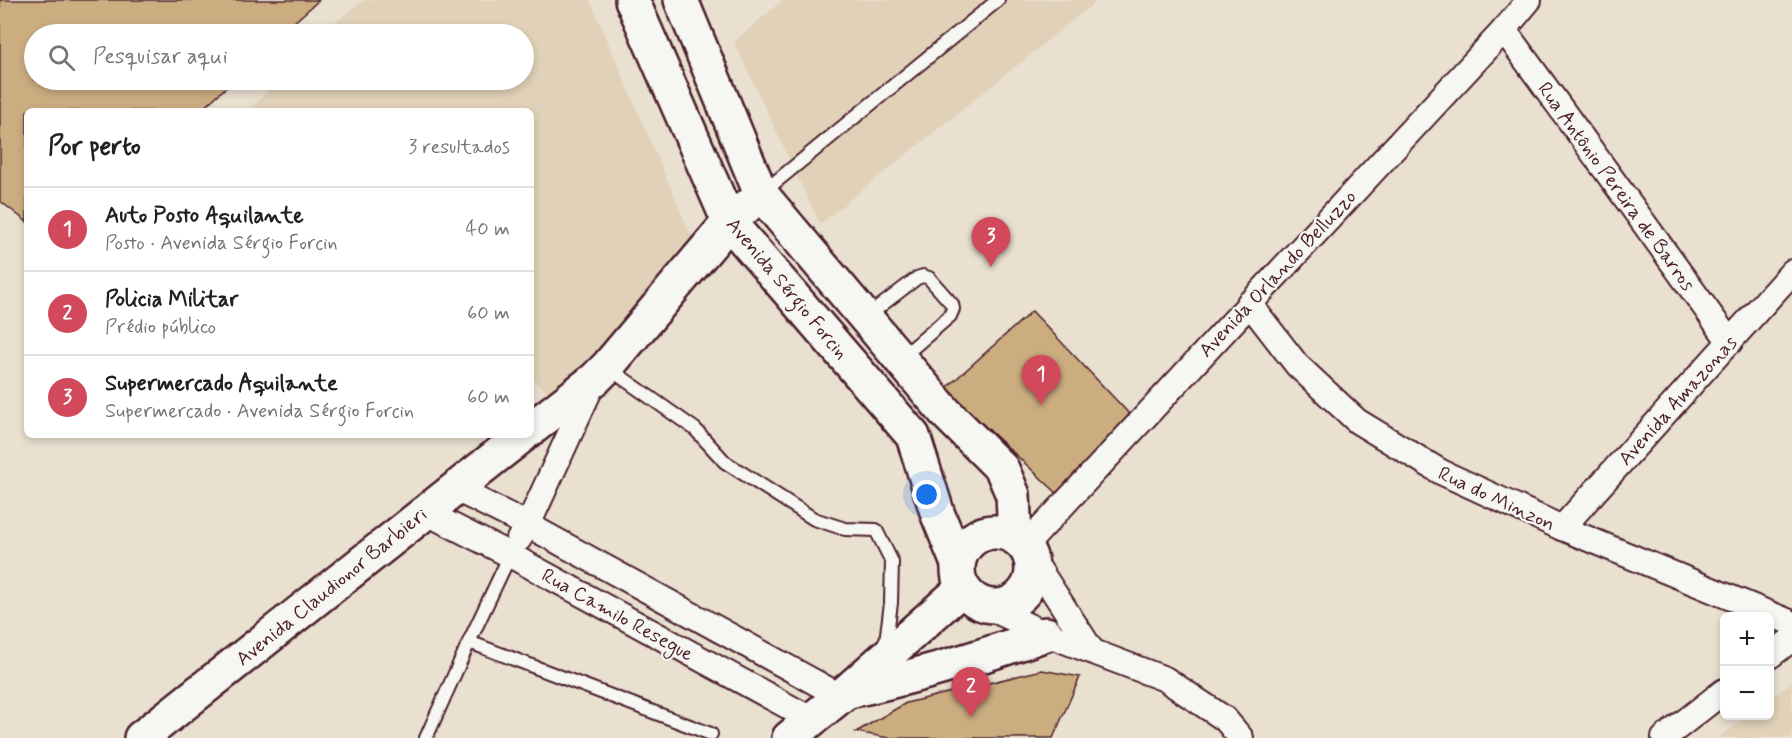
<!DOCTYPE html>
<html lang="pt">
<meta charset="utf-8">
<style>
:root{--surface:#fff;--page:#f6f6f6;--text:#202124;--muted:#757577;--line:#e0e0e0;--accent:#d1495b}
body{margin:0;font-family:Mynerve,sans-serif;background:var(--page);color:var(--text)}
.controls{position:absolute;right:18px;bottom:18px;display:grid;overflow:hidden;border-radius:9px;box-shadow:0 3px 9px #0003}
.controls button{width:54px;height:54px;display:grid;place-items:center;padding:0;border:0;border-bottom:2px solid var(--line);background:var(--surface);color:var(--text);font:30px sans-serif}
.you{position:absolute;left:927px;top:495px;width:21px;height:21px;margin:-15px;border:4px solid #fff;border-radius:50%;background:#1a73e8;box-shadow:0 0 0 9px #1a73e833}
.badge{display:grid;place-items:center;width:39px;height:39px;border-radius:50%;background:var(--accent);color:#fff;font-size:20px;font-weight:700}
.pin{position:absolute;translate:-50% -50px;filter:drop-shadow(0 2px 3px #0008)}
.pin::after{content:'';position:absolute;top:32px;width:21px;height:18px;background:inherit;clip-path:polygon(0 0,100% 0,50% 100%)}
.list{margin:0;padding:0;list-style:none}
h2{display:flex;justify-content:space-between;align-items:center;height:78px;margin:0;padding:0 24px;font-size:26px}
h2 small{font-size:20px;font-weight:400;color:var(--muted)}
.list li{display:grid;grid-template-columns:39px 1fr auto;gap:18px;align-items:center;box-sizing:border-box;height:84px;padding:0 24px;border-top:2px solid var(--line)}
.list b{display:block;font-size:22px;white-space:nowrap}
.list p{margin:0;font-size:20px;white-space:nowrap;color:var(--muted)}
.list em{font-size:20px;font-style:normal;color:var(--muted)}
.icon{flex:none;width:33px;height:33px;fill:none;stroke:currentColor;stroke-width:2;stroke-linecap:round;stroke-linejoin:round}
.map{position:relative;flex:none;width:1792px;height:738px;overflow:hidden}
.search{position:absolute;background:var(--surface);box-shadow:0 3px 9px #0003;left:24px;top:24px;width:510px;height:66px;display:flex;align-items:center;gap:15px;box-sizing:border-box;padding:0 21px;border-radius:33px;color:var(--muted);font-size:22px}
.panel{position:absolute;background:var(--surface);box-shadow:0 3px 9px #0003;left:24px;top:108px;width:510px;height:330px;border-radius:9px}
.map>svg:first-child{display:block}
</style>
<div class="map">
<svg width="1792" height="738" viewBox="0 0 1792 738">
<rect width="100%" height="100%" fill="#e9e0d0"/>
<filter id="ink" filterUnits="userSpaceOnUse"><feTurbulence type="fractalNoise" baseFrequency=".0167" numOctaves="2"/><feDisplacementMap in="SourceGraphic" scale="12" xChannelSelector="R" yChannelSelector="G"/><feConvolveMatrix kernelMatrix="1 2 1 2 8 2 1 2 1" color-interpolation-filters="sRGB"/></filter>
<g filter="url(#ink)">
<g fill="#e0d1b8">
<path d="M365 0H590L696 247 552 396 531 378V111H248L279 80H524V34H324L339 19Z"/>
<path d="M783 0H1098L820 224 734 42Z"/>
<path d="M1792 682V738H1719L1748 716H1770V699Z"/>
</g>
<g fill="#ccad80" stroke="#4a1f2b" stroke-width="1.5">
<path d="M0 0H319L281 34H34V80H234L200 111H27V222L0 201Z"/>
<path d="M1032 311 1136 421 1059 495 945 389Z"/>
<path d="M1042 670 1080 677 1053 738H889L856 732 906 703Z"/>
</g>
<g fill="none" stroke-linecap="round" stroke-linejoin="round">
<defs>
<g id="lane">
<path d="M762 193 998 0"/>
<path d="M866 317 917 278 923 276 929 278 952 304 953 309 950 316 901 358"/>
<path d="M607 367 695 429 725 462 814 519 845 529 876 530 892 562 891 603 885 649"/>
<path d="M469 642 711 734"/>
<path d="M426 738 469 642 510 555"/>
</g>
<g id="street">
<path d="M1504 30 1730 342"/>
<path d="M1249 303 1297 365 1357 421 1441 472 1562 528 1792 623"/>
<path d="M454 488 528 525 840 696"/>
<path d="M425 512 510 555 811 719"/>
<path d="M1562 528 1792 272"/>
<path d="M519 539 528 525 594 381"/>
<path d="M1025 546 1504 30 1529 0"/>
<path d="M1031 557 1092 651"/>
<path d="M981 604 1046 634 1165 679 1225 719 1241 738"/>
<path d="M1770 656 1792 639"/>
<path d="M1664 738 1724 691"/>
</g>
<g id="secondary">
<path d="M632 0 729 222 913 436 938 515 958 564"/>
<path d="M681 0 761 194 945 412 1002 469 1013 495 1015 537"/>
<path d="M531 429 595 379 607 367 729 222 746 207"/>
<circle cx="995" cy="569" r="37"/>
<path d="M849 691C916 677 982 657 1046 634"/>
<path d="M141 738 523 435"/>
<path d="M789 738 847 691 963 588"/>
</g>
</defs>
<use href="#lane" stroke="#4a1f2b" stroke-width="16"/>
<use href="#street" stroke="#4a1f2b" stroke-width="28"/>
<use href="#secondary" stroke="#4a1f2b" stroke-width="38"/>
<use href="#lane" stroke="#f6f6f2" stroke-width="12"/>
<use href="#street" stroke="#f6f6f2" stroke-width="24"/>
<use href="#secondary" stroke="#f6f6f2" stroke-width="33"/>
</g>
</g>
<g text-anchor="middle" stroke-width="4.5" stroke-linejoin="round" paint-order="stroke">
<g font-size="20" fill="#4a1f2b" stroke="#f6f6f2">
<text transform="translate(1617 186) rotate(54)" y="7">Rua Antônio Pereira de Barros</text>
<text transform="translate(1277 273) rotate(-47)" y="7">Avenida Orlando Belluzzo</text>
<text transform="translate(788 288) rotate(50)" y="7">Avenida Sérgio Forcin</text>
<text transform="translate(1677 400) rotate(-48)" y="7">Avenida Amazonas</text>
<text transform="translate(1497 498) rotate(25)" y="7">Rua do Minzon</text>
<text transform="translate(331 586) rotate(-39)" y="7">Avenida Claudionor Barbieri</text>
<text transform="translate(618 614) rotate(29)" y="7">Rua Camilo Resegue</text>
</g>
</g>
</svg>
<div class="controls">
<button>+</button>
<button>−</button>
</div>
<div class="you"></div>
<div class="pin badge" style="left:1041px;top:405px">1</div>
<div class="pin badge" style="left:971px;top:717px">2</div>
<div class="pin badge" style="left:991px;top:267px">3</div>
<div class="search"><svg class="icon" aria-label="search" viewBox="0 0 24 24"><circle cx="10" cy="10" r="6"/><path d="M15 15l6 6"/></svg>Pesquisar aqui</div>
<section class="panel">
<h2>Por perto<small>3 resultados</small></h2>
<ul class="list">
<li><span class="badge">1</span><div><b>Auto Posto Aquilante</b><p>Posto · Avenida Sérgio Forcin</p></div><em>40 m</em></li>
<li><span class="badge">2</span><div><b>Policia Militar</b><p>Prédio público</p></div><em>60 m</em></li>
<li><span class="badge">3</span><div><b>Supermercado Aquilante</b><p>Supermercado · Avenida Sérgio Forcin</p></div><em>60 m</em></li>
</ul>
</section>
</div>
